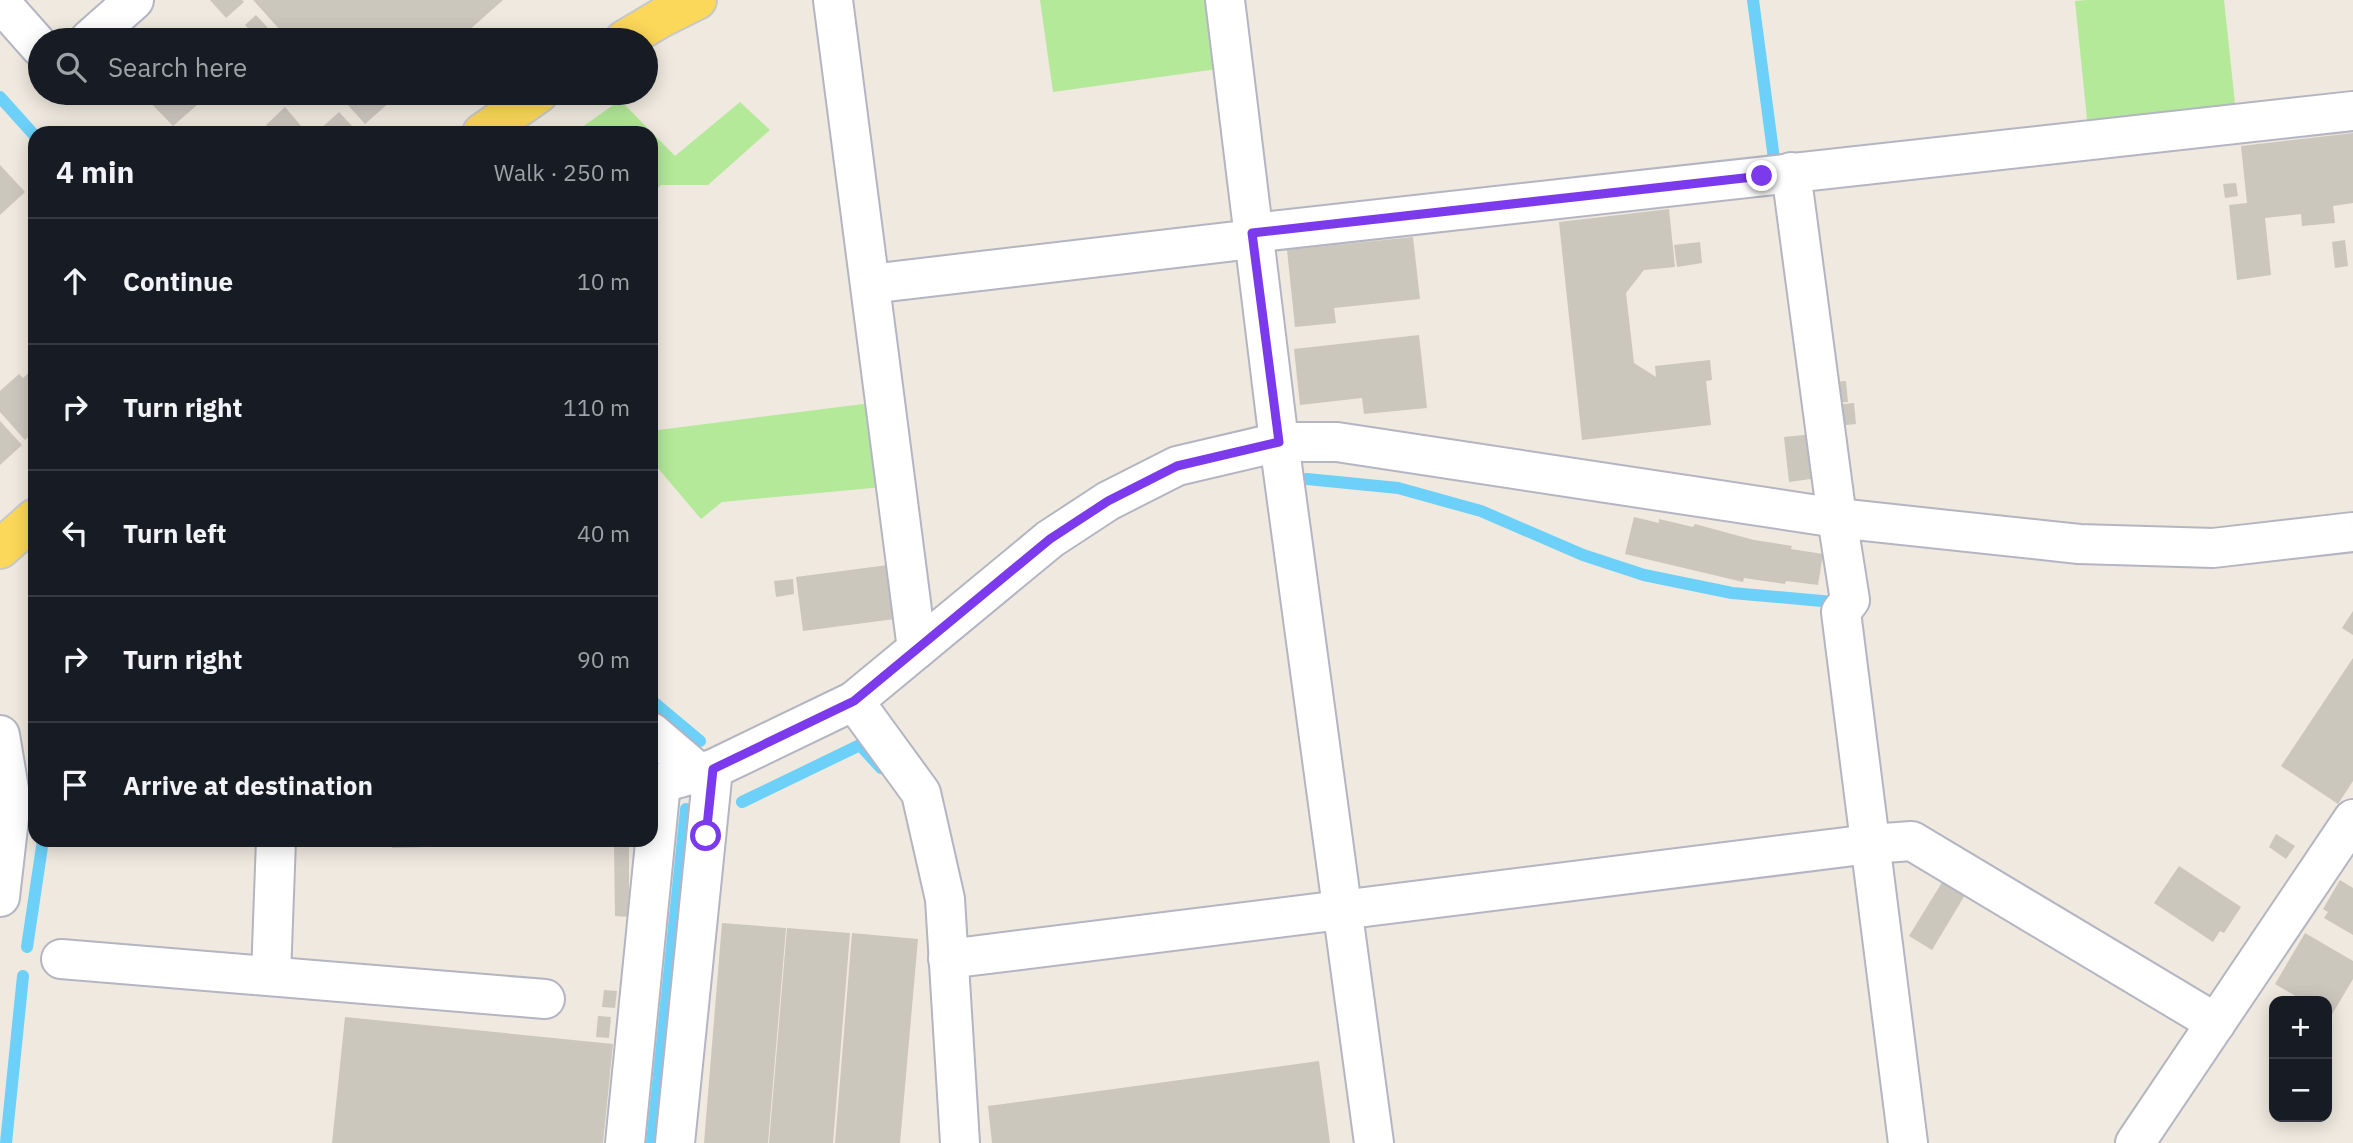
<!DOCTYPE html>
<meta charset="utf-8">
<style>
:root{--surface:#171b24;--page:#242831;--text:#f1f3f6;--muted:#9ea1a6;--line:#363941}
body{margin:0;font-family:"IBM Plex Sans",sans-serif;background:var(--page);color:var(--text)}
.controls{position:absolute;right:21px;bottom:21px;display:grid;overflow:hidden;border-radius:14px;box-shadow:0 4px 18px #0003}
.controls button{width:63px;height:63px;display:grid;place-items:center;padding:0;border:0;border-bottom:2px solid var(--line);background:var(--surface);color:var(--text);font:35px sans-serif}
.stop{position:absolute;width:21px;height:21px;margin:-16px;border:5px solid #7c3aed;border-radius:50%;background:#fff}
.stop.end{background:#7c3aed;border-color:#fff;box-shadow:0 2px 7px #0008}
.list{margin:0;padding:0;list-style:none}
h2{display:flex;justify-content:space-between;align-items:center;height:91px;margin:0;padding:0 28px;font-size:30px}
h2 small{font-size:23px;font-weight:400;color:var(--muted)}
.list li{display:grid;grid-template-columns:46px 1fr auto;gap:21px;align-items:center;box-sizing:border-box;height:126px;padding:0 28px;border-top:2px solid var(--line)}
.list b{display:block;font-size:26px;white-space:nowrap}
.list em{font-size:23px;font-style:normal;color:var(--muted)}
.icon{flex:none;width:38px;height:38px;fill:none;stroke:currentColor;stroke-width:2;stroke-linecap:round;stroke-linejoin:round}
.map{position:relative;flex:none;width:2353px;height:1143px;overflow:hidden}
.search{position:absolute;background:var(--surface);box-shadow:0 4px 18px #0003;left:28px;top:28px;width:630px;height:77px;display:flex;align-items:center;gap:18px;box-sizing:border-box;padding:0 24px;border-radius:38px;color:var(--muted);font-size:26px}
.panel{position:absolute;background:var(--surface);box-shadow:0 4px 18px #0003;left:28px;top:126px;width:630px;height:721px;border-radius:21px}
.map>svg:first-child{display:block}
</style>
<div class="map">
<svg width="2353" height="1143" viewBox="0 0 2353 1143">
<rect width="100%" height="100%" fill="#efe9df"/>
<g fill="#b3e998">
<path d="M1040 0H1208L1217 69 1053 92Z"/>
<path d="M2087 0H2224L2236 113 2088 129 2075 1Z"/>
<path d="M620 100 675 156 740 102 770 130 708 185H661L651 194V133H574Z"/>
<path d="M871 403 883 487 722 502 701 519 651 460V431Z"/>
</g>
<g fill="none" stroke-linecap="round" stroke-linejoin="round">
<g stroke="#6cd0f8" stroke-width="12">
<path d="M1753 0 1774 159"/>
<path d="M0 97 35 136"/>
<path d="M1307 479 1398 488 1481 511 1583 555 1644 575 1732 593 1833 602"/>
<path d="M651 700 700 741"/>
<path d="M742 802 860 745 881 768"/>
<path d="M27 947 43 840"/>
<path d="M6 1143 23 976"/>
<path d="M652 1143 686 809"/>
</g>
</g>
<g fill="#cbc7bd">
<path d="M210 0H242L244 2 226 18Z"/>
<path d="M253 0H503L458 40H289Z"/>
<path d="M256 15 279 40H259L245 25Z"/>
<path d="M156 93H200L205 98 173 126 148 100Z"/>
<path d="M337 93H400L365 124Z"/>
<path d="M285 107 307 133H273L266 125Z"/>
<path d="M339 112 352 126 344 133H320L318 131Z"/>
<path d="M2353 133V203L2333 206 2335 223 2302 226 2301 214 2265 218 2271 275 2237 280 2229 205 2247 203 2241 146Z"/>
<path d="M0 165 25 192 0 215Z"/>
<path d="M2236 183 2238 196 2225 198 2223 184Z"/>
<path d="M1669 209 1675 267 1644 270 1626 293 1634 363 1656 377 1655 366 1710 360 1712 380 1706 381 1711 425 1582 440 1559 222Z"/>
<path d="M1413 237 1420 299 1334 308 1336 323 1295 327 1287 250Z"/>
<path d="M2345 240 2348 266 2335 268 2332 242Z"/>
<path d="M1700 242 1702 263 1677 267 1674 245Z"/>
<path d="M1419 335 1427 408 1364 414 1362 398 1300 405 1294 349Z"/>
<path d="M35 367V431L25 440 0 412V391L19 374 23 378Z"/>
<path d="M1846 381 1848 402 1836 403 1833 382Z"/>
<path d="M1854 403 1856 424 1837 426 1835 405Z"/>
<path d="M0 421 22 445 0 465Z"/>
<path d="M1814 434 1818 478 1789 482 1784 437Z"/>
<path d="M1634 517 1659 523V519L1693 527 1695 524 1754 540 1792 546 1791 549 1823 554 1818 585 1786 581 1785 584 1744 578 1743 582 1625 554Z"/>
<path d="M888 565 895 619 803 631 796 577Z"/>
<path d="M793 579 794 594 776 597 774 581Z"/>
<path d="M2353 611V635L2342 628Z"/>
<path d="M2353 658V781L2338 804 2281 766Z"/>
<path d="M2276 834 2295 846 2286 859 2269 847Z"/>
<path d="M392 840H427V847L392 848Z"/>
<path d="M614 843H629V917L615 916Z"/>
<path d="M2179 866 2241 907 2224 933 2220 931 2213 942 2154 903Z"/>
<path d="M1946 876 1968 890 1932 950 1909 936Z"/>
<path d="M2340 880 2353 888V935L2324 918 2328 912 2323 909Z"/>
<path d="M722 923 786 928 768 1143H704Z"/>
<path d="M787 928 850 933 833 1143H769Z"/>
<path d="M852 933 918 939 900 1143H835Z"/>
<path d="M2305 933 2353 961V979L2327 1023V1001H2304L2275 984Z"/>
<path d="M604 990 617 991 615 1008 602 1007Z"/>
<path d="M598 1016 611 1017 609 1038 596 1037Z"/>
<path d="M345 1017 613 1044 603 1143H332Z"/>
<path d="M1319 1061 1330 1143H992L988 1106Z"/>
</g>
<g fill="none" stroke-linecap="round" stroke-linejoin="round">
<defs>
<g id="minor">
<path d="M833 0 917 649"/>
<path d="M1225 0 1279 442 1374 1143"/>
<path d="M0 2 40 47"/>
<path d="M89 40 134 0"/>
<path d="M1791 172 1837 518 1850 600 1841 612 1908 1143"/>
<path d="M1252 233 2353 111"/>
<path d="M870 284 1253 239"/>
<path d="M854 701 921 793 945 899 960 1143"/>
<path d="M651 732 699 773"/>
<path d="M0 735 11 801 0 897"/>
<path d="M651 784 661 783 713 769 854 701 1050 539 1108 501 1177 466 1279 442H1337L1837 518 2079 544 2213 548 2353 532"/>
<path d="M61 959 545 999"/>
<path d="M948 959 1870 844 1912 841 2216 1023"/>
<path d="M271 976 276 840"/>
<path d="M625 1143 661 783"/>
<path d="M675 1143 713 769"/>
<path d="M2135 1143 2353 819"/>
</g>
<g id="major">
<path d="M624 40 661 18 697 0"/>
<path d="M482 133 539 93"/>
<path d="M0 549 35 518"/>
</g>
</defs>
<use href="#minor" stroke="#b3b5c2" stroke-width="42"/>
<use href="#major" stroke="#c8c8c8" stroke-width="42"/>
<use href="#minor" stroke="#fff" stroke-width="38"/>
<use href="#major" stroke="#fbd859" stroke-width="38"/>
</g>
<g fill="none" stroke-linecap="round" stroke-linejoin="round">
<path stroke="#7c3aed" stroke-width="9" d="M706 836 713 769 854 701 1050 539 1108 501 1177 466 1279 442 1252 233 1762 176"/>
</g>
</svg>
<div class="controls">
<button>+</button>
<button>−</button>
</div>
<div class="stop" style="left:706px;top:836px"></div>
<div class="stop end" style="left:1762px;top:176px"></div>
<div class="search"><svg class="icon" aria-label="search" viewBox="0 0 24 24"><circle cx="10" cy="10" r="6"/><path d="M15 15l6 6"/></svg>Search here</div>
<section class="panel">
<h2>4 min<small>Walk · 250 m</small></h2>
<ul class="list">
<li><svg class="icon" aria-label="ahead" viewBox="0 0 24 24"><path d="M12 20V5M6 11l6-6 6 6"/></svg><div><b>Continue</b></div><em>10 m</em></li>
<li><svg class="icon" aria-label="right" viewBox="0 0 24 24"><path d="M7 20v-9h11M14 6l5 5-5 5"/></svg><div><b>Turn right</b></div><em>110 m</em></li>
<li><svg class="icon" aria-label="left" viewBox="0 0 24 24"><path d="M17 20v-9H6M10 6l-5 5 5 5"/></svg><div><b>Turn left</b></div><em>40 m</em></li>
<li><svg class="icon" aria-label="right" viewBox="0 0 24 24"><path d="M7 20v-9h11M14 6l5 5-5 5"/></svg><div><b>Turn right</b></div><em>90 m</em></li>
<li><svg class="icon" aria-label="arrive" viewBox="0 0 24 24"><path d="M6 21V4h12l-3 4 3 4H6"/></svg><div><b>Arrive at destination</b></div></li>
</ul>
</section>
</div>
